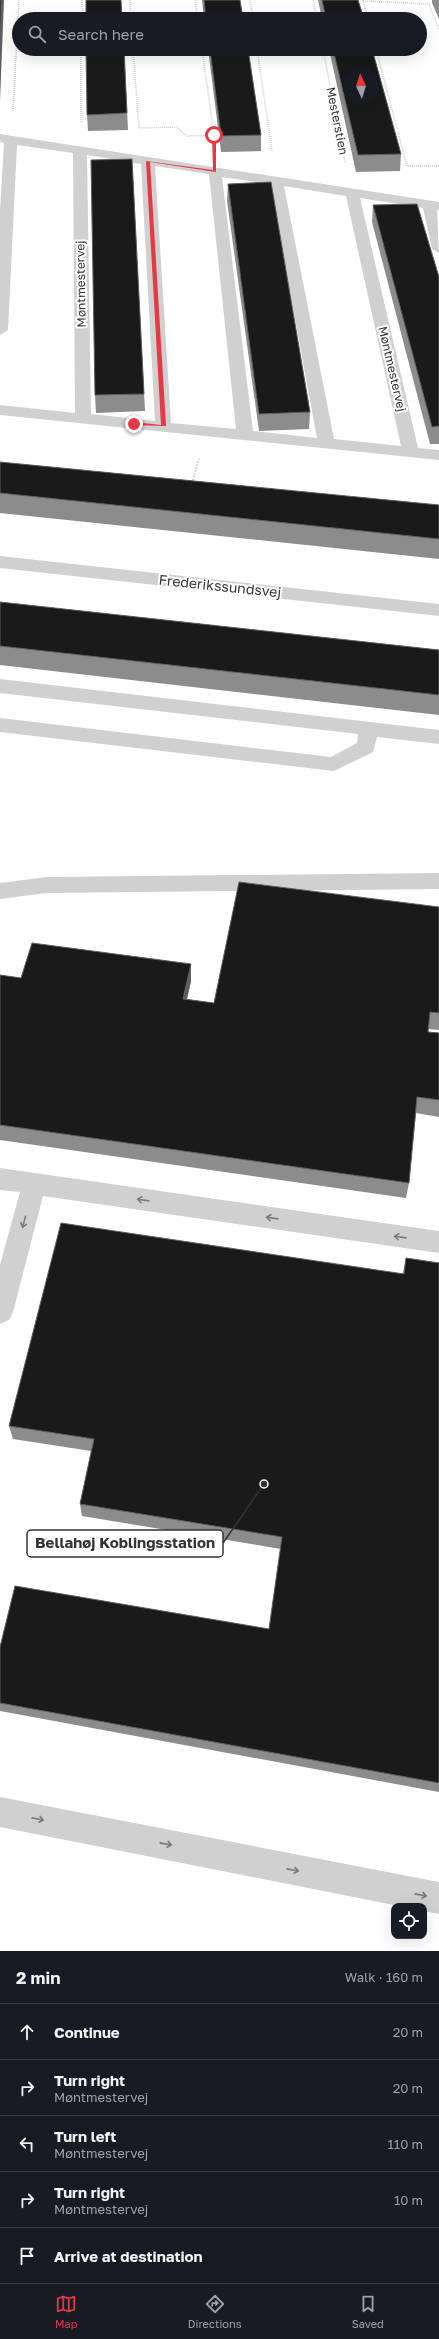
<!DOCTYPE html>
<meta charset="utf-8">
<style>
:root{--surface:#171b24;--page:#242831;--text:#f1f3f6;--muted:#9ea1a6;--line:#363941;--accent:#e63946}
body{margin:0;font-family:"Golos Text",sans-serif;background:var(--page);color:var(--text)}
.controls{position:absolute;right:12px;bottom:12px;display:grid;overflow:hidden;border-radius:8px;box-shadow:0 4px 16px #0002}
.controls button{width:36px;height:36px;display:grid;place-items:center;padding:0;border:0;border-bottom:1px solid var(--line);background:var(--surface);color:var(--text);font:20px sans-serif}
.compass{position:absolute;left:343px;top:68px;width:36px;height:36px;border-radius:50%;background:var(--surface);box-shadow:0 4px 16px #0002;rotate:356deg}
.stop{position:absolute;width:12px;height:12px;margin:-9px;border:3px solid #e63946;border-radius:50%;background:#fff}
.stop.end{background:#e63946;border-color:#fff;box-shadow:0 1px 4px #0008}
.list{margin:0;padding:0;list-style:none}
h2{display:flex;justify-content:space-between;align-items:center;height:52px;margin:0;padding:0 16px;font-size:17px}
h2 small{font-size:13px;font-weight:400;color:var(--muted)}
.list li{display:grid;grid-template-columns:26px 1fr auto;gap:12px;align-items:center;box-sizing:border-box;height:56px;padding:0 16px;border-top:1px solid var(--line)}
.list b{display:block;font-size:15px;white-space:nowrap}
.list p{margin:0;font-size:13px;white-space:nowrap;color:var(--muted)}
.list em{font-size:13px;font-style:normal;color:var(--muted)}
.icon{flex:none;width:22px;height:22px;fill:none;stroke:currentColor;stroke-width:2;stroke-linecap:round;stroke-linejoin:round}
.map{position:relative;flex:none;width:439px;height:1951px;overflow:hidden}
.search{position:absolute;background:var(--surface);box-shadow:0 4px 16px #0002;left:12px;right:12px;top:12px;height:44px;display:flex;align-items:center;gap:10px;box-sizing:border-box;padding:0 14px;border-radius:22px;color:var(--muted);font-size:15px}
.sheet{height:332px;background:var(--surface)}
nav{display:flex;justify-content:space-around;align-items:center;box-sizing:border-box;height:56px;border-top:1px solid var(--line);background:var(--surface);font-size:11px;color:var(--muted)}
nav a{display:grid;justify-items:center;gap:2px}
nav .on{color:var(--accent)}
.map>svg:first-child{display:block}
</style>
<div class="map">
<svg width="439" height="1951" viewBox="0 0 439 1951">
<rect width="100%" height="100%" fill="#fff"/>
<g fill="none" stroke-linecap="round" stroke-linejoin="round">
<g stroke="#cdcdcd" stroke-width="1.5" stroke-dasharray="1 1" stroke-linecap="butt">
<path d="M82 0V19"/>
<path d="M130 0 131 19"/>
<path d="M195 0 198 19"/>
<path d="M250 0 253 19"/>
<path d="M313 0 317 19"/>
<path d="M363 0 368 19"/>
<path d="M363 1 429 4 439 30"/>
<path d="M81 49V122"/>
<path d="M133 49 139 128 176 127 187 136 214 135 215 143"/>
<path d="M202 49 214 135"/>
<path d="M257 49 272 151"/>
<path d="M323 49 345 163"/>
<path d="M376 49 407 166H439"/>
<path d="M13 111 19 0"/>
</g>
<path stroke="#cdcdcd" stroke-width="2" stroke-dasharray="1.5 1.5" stroke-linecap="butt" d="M192 483 199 459"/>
<g fill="#d0d0d0" fill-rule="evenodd">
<path d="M0 134 439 202V210H437L439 253 432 249 423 208 360 198 418 448 439 450V460L0 415V405L75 413 73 153 17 145 8 330 0 335V210L4 143 0 142ZM87 155 141 164 155 421 91 414ZM155 166 209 174 236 429 171 423ZM222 177 270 184 317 438 253 431ZM284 186 346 196 401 446 334 439Z"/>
<path d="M0 556 439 604V616L0 568Z"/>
<path d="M0 679 439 730V744L377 737 373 752 334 771 0 732V718L331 757 357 743 358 734 0 693Z"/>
<path d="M439 873V889L47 893 0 899V883L47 877Z"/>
<path d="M0 1168 439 1231V1253L43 1196 13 1312 9 1320 0 1324V1265L20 1192 0 1190Z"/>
<path d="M0 1797 439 1882V1914L424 1911V1906H399L0 1827Z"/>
</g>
</g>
<g fill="#8c8c8c">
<path d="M202 0H240L243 19H204Z"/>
<path d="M318 0H358L364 19H322Z"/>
<path d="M432 0H439V19L432 3Z"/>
<path d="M124 49 128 130 88 131 87 115Z"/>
<path d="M208 49H248L261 135V151L221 152Z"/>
<path d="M329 49H372L401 154 400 171 356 172Z"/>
<path d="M132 159 145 411 96 413 95 395Z"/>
<path d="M228 184 310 412 309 429 259 431 227 201Z"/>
<path d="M373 205 439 277V444H430L372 222Z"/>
<path d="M0 462 439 505V559L0 513Z"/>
<path d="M0 602 439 650V715L0 665Z"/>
<path d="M439 907V1030L428 1029V1032L439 1033V1117L416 1113 409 1183 406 1198 0 1140V975L21 978 191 964V981L187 999 214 1003Z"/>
<path d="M406 1258 438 1263 439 1261V1792L0 1711V1647L269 1629 281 1549 82 1516 80 1504 91 1451 13 1439 9 1426 403 1273Z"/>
</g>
<g fill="#5f5f5f">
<path d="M2 0H4L0 101V44Z"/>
<path d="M191 964V981L183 1016V999Z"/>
</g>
<g fill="#1a1a1a" stroke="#5f5f5f" fill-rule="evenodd">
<path d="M0 0H2L0 44Z"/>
<path d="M86 0H121L122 19H86Z"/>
<path d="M204 0H240L243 19H206Z"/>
<path d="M322 0H358L364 19H326Z"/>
<path d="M86 49H124L127 113 87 115Z"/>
<path d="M210 49H248L261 135 221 136Z"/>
<path d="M333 49H372L401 154 358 155ZM349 74H373V98H349Z"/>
<path d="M132 159 144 394 95 395 91 160Z"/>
<path d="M271 182 310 412 259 414 228 184Z"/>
<path d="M417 204 439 277V426L432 427 373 205Z"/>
<path d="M0 462 439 505V539L0 493Z"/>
<path d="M0 602 439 650V695L0 646Z"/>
<path d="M239 882 439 907V1013L430 1012 428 1032 439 1033V1100L417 1097 409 1183 0 1125V975L21 978 32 943 191 964 183 999 214 1003Z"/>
<path d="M61 1223 404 1274 406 1258 439 1263V1783L0 1703V1647L15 1586 269 1629 282 1537 80 1504 94 1439 9 1426Z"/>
</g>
<defs><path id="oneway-shaft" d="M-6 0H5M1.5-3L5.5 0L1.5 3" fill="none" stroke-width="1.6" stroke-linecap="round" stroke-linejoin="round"/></defs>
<g stroke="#7a7a7a">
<use href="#oneway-shaft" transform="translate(143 1200) rotate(-172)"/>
<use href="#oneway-shaft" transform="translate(272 1218) rotate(-172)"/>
<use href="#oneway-shaft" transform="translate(24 1222) rotate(105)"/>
<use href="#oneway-shaft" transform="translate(400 1237) rotate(-172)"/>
<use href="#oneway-shaft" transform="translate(38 1819) rotate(11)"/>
<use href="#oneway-shaft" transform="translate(166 1844) rotate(11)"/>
<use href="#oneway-shaft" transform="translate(293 1870) rotate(11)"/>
<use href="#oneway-shaft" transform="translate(421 1895) rotate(11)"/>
</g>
<path fill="#e63946" d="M214 134 216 135V172L150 162 166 426 132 425 134 422 161 425 146 161 213 170 212 135Z"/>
<g text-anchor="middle" stroke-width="4" stroke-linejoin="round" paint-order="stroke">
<g font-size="12" fill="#333" stroke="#fff">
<text transform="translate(337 121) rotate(79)" y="4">Mesterstien</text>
<text transform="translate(81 284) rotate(-91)" y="4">Møntmestervej</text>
<text transform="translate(392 369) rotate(77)" y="4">Møntmestervej</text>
</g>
<g font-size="14" fill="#333" stroke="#fff">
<text transform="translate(220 586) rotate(6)" y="5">Frederikssundsvej</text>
</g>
</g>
<path fill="none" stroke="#333" stroke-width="1.5" d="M264 1484L223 1543"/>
<circle fill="#333" stroke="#fff" stroke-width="1.5" cx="264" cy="1484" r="4"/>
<rect fill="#fff" stroke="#333" stroke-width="1.5" x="27" y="1530" width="196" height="27" rx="4"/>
<g font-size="15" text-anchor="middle" font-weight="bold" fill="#333">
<text x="125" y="1548">Bellahøj Koblingsstation</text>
</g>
</svg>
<div class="controls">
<button><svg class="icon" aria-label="locate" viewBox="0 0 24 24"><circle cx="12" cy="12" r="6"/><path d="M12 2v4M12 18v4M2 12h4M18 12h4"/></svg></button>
</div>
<svg class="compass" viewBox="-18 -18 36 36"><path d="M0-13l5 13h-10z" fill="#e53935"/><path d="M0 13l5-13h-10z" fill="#9ea1a6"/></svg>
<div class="stop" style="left:214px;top:135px"></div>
<div class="stop end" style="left:134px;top:424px"></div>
<div class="search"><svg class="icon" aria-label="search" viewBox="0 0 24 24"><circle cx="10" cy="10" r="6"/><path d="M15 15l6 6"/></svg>Search here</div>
</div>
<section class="sheet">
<h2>2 min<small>Walk · 160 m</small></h2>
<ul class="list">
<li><svg class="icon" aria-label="ahead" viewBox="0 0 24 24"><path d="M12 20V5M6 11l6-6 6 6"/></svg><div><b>Continue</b></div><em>20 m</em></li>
<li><svg class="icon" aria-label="right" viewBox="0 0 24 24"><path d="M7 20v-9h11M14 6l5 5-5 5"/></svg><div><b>Turn right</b><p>Møntmestervej</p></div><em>20 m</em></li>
<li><svg class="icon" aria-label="left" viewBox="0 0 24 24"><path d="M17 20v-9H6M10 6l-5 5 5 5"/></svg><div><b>Turn left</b><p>Møntmestervej</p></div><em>110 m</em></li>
<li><svg class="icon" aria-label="right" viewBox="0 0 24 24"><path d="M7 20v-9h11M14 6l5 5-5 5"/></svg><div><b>Turn right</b><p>Møntmestervej</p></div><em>10 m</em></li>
<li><svg class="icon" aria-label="arrive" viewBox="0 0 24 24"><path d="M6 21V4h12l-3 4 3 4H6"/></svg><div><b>Arrive at destination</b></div></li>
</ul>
</section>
<nav>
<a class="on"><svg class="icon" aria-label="map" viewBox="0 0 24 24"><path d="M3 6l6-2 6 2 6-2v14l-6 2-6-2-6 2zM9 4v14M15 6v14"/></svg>Map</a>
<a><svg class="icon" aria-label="directions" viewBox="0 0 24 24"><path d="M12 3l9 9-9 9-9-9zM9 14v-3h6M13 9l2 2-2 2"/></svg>Directions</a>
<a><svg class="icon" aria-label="saved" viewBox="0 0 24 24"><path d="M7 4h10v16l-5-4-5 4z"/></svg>Saved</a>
</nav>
